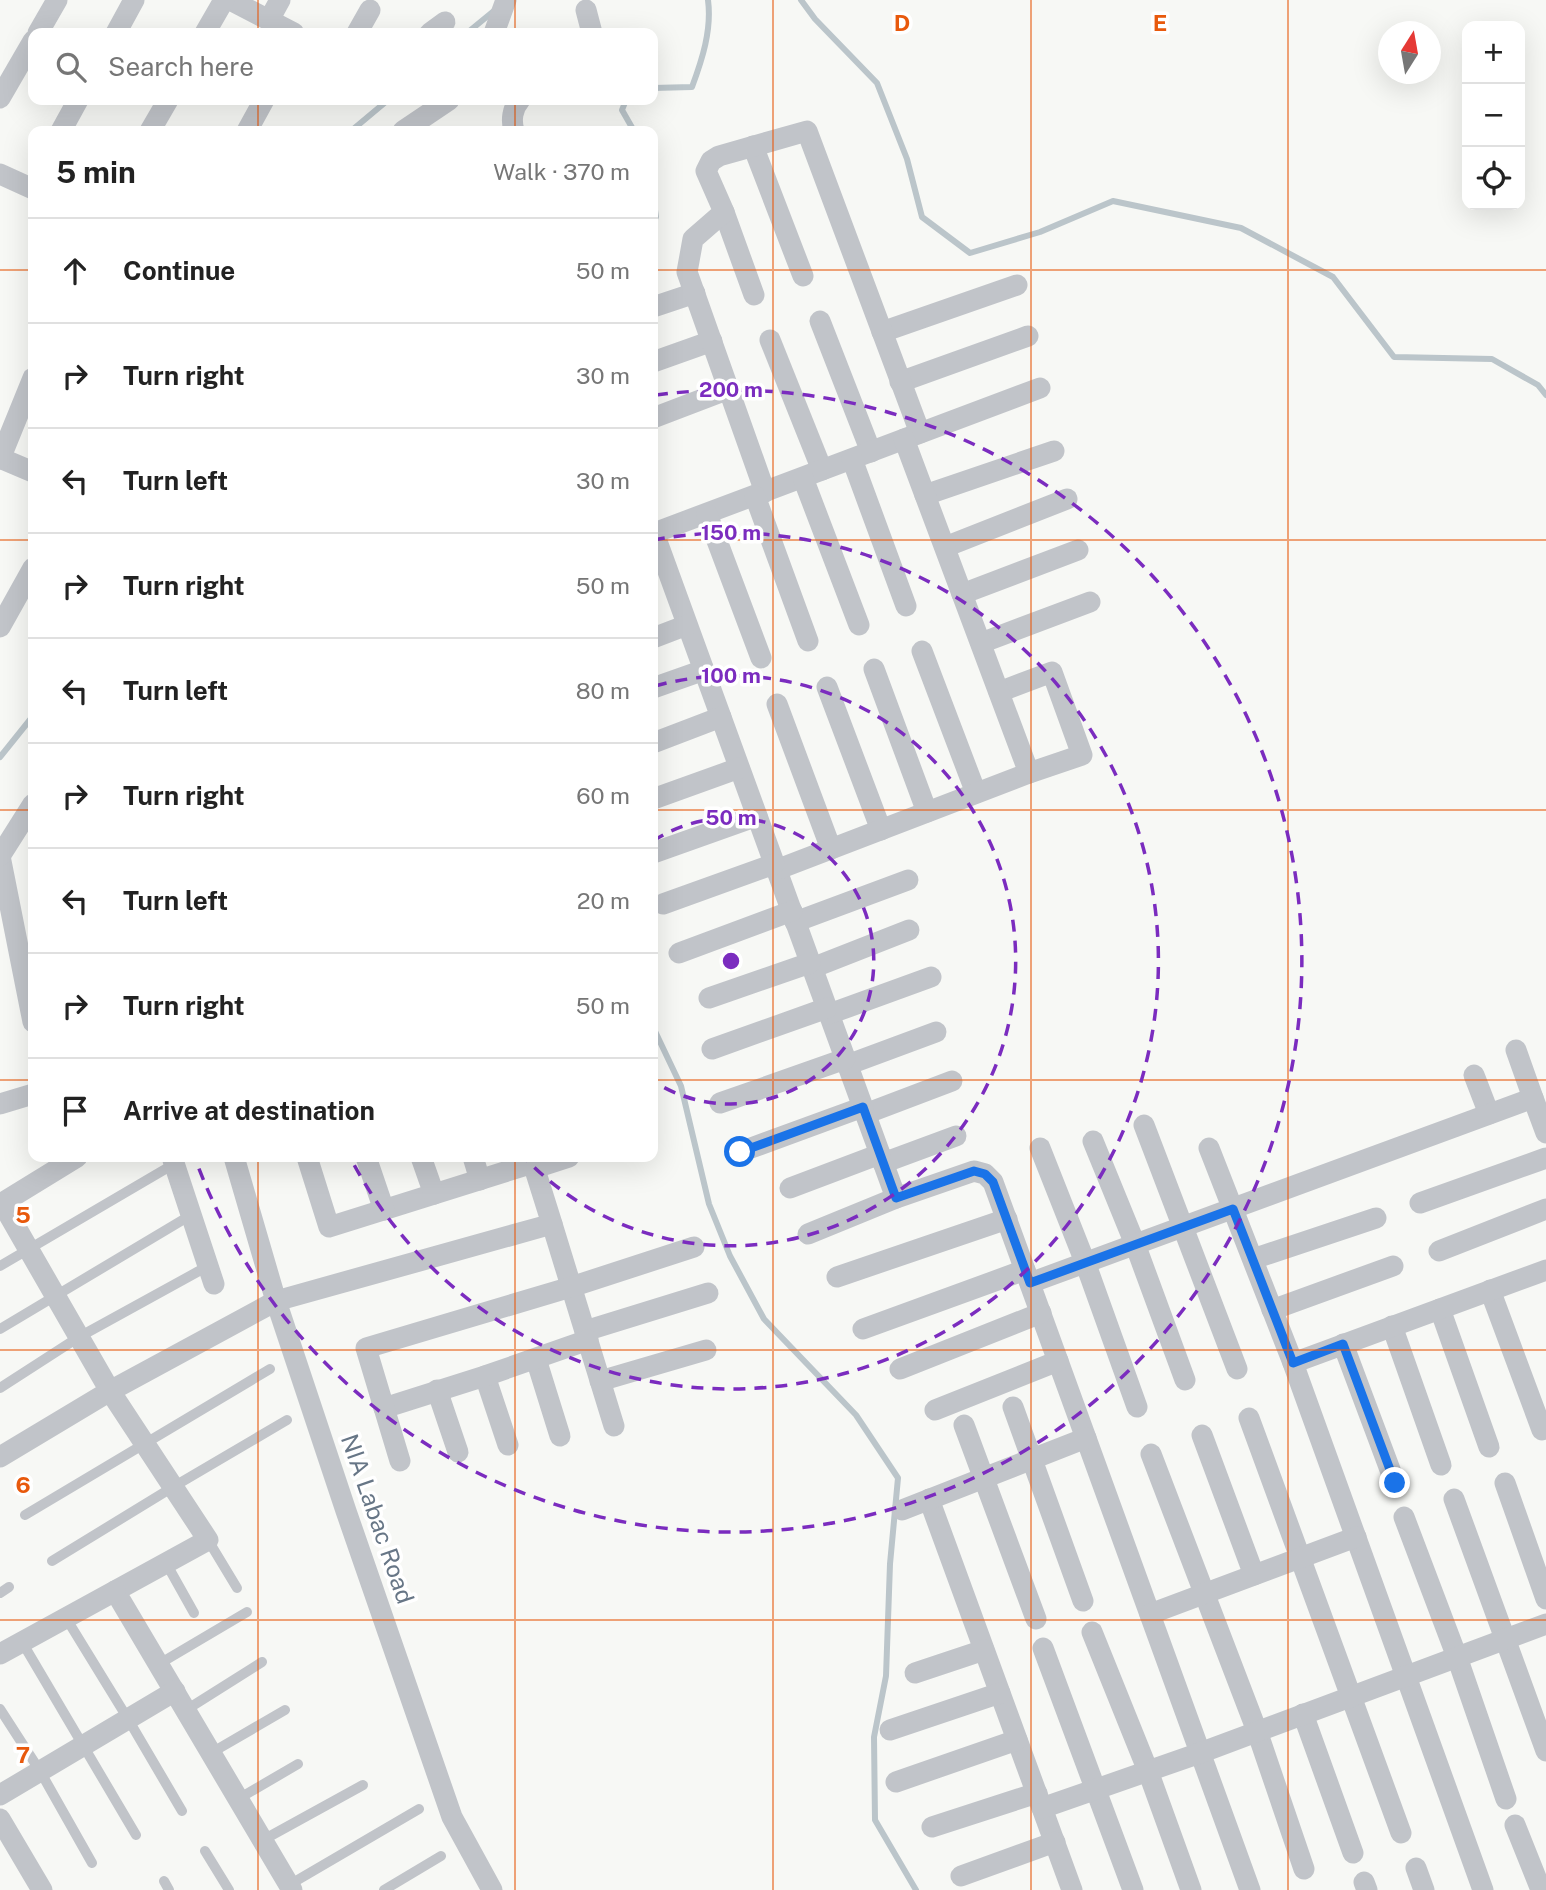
<!DOCTYPE html>
<meta charset="utf-8">
<style>
:root{--surface:#fff;--page:#f2f2f2;--text:#222;--muted:#767676;--line:#e0e0e0}
body{margin:0;font-family:"Public Sans",sans-serif;background:var(--page);color:var(--text)}
.controls{position:absolute;right:21px;top:21px;display:grid;overflow:hidden;border-radius:14px;box-shadow:0 7px 28px #0002}
.controls button{width:63px;height:63px;display:grid;place-items:center;padding:0;border:0;border-bottom:2px solid var(--line);background:var(--surface);color:var(--text);font:35px sans-serif}
.compass{position:absolute;left:1378px;top:21px;width:63px;height:63px;border-radius:50%;background:var(--surface);box-shadow:0 7px 28px #0002;rotate:11deg}
.stop{position:absolute;width:21px;height:21px;margin:-16px;border:5px solid #1a73e8;border-radius:50%;background:#fff}
.stop.end{background:#1a73e8;border-color:#fff;box-shadow:0 2px 7px #0008}
.list{margin:0;padding:0;list-style:none}
h2{display:flex;justify-content:space-between;align-items:center;height:91px;margin:0;padding:0 28px;font-size:30px}
h2 small{font-size:23px;font-weight:400;color:var(--muted)}
.list li{display:grid;grid-template-columns:46px 1fr auto;gap:21px;align-items:center;box-sizing:border-box;height:105px;padding:0 28px;border-top:2px solid var(--line)}
.list b{display:block;font-size:26px;white-space:nowrap}
.list em{font-size:23px;font-style:normal;color:var(--muted)}
.icon{flex:none;width:38px;height:38px;fill:none;stroke:currentColor;stroke-width:2;stroke-linecap:round;stroke-linejoin:round}
.map{position:relative;flex:none;width:1546px;height:1890px;overflow:hidden}
.search{position:absolute;background:var(--surface);box-shadow:0 7px 28px #0002;left:28px;top:28px;width:630px;height:77px;display:flex;align-items:center;gap:18px;box-sizing:border-box;padding:0 24px;border-radius:14px;color:var(--muted);font-size:26px}
.panel{position:absolute;background:var(--surface);box-shadow:0 7px 28px #0002;left:28px;top:126px;width:630px;height:1036px;border-radius:14px}
.map>svg:first-child{display:block}
</style>
<div class="map">
<svg width="1546" height="1890" viewBox="0 0 1546 1890">
<rect width="100%" height="100%" fill="#f7f8f5"/>
<g fill="none" stroke-linecap="round" stroke-linejoin="round">
<g stroke="#bbc5ca" stroke-width="6">
<path d="M801 0 815 19 877 83 907 159 922 217 970 253 1040 232 1113 201 1241 228 1333 277 1394 357 1492 359 1538 385 1546 395"/>
<path d="M467 33 495 10"/>
<path d="M653 88 692 87C702 60 712 30 708 0"/>
<path d="M626 100 622 110 634 131"/>
<path d="M351 131 388 100"/>
<path d="M653 196 656 217 653 223"/>
<path d="M0 757 33 716"/>
<path d="M653 1027 681 1086 709 1204 730 1256 764 1319 856 1415 898 1478 890 1564 886 1676 874 1737 875 1820 916 1890"/>
</g>
<g stroke="#c1c4c9" stroke-width="10">
<path d="M0 1266 174 1164"/>
<path d="M0 1329 191 1215"/>
<path d="M0 1388 79 1337 208 1266"/>
<path d="M25 1515 270 1369"/>
<path d="M208 1540 237 1588"/>
<path d="M52 1561 173 1487 287 1420"/>
<path d="M166 1563 194 1613"/>
<path d="M0 1593 9 1587"/>
<path d="M66 1618 128 1719 182 1811"/>
<path d="M22 1642 136 1835"/>
<path d="M159 1664 247 1612"/>
<path d="M0 1709 40 1771 92 1863"/>
<path d="M186 1710 262 1662"/>
<path d="M211 1753 285 1710"/>
<path d="M238 1799 298 1764"/>
<path d="M263 1840 363 1785"/>
<path d="M205 1851 229 1890"/>
<path d="M164 1881 169 1890"/>
<path d="M289 1885 419 1809"/>
<path d="M384 1890 441 1856"/>
</g>
<g stroke="#c1c4c9" stroke-width="21">
<path d="M230 0 294 33"/>
<path d="M586 10 592 33"/>
<path d="M269 20 280 0"/>
<path d="M38 33 57 0"/>
<path d="M116 33 134 0"/>
<path d="M205 33 224 0"/>
<path d="M357 33 370 10"/>
<path d="M430 33 445 22"/>
<path d="M494 33 506 0"/>
<path d="M0 98 33 41"/>
<path d="M61 131 78 100"/>
<path d="M150 131 168 100"/>
<path d="M247 131 264 100"/>
<path d="M403 131 449 100"/>
<path d="M514 131C511 121 512 108 520 100"/>
<path d="M753 146 803 276"/>
<path d="M0 174 33 189"/>
<path d="M724 212 754 295"/>
<path d="M653 307 695 293"/>
<path d="M820 321 871 452"/>
<path d="M882 332 1017 285"/>
<path d="M770 340 822 470"/>
<path d="M653 362 712 341"/>
<path d="M900 382 1028 336"/>
<path d="M1040 388 654 533 896 1198 974 1171 985 1174 993 1182 1250 1890"/>
<path d="M653 418 729 389"/>
<path d="M0 458 33 472"/>
<path d="M0 459 33 378"/>
<path d="M852 459 906 606"/>
<path d="M803 478 859 625"/>
<path d="M765 492 687 272 693 239 724 212 706 171 711 161 719 156 807 131 920 433"/>
<path d="M925 495 1054 451"/>
<path d="M755 496 808 641"/>
<path d="M707 514 761 658"/>
<path d="M945 547 1067 499"/>
<path d="M962 594 1078 550"/>
<path d="M0 627 33 568"/>
<path d="M653 638 687 625"/>
<path d="M981 643 1090 602"/>
<path d="M922 651 976 793"/>
<path d="M874 669 927 812"/>
<path d="M827 687 881 830"/>
<path d="M653 688 704 670"/>
<path d="M999 692 1052 672 1082 755 1029 773"/>
<path d="M777 704 831 849"/>
<path d="M653 743 721 717"/>
<path d="M653 799 739 768"/>
<path d="M653 853 757 816"/>
<path d="M0 856 33 1022"/>
<path d="M0 856 33 804"/>
<path d="M776 870 1029 773 904 439"/>
<path d="M663 904 774 864"/>
<path d="M795 922 908 880"/>
<path d="M679 953 792 911"/>
<path d="M812 968 909 930"/>
<path d="M709 998 810 963"/>
<path d="M829 1014 931 977"/>
<path d="M712 1049 827 1008"/>
<path d="M1516 1050 1533 1098"/>
<path d="M847 1065 936 1032"/>
<path d="M1474 1075 1489 1114"/>
<path d="M720 1103 845 1059"/>
<path d="M0 1104 33 1094"/>
<path d="M865 1114 952 1081"/>
<path d="M1144 1125 1237 1369"/>
<path d="M1093 1141 1135 1244 1185 1380"/>
<path d="M1040 1148 1085 1262 1137 1407"/>
<path d="M1209 1148 1293 1363 1483 1890"/>
<path d="M740 1152 863 1107"/>
<path d="M172 1157 214 1284"/>
<path d="M234 1157 276 1301 346 1511 452 1817 492 1890"/>
<path d="M307 1157 329 1227 533 1163"/>
<path d="M366 1157 384 1210"/>
<path d="M421 1157 434 1194"/>
<path d="M473 1157 480 1180"/>
<path d="M883 1163 956 1136"/>
<path d="M535 1168 569 1157"/>
<path d="M790 1188 880 1154"/>
<path d="M2 1203 77 1157"/>
<path d="M1420 1203 1546 1158"/>
<path d="M0 1205 2 1203 110 1391 208 1540 115 1591 292 1890"/>
<path d="M552 1224 614 1426"/>
<path d="M808 1234 896 1198"/>
<path d="M1439 1251 1546 1209"/>
<path d="M1253 1259 1376 1218"/>
<path d="M837 1277 1007 1219"/>
<path d="M1030 1283 1533 1098 1546 1133"/>
<path d="M1490 1290 1542 1430"/>
<path d="M1440 1309 1489 1447"/>
<path d="M1272 1310 1393 1266"/>
<path d="M1392 1326 1441 1465"/>
<path d="M863 1329 1025 1270"/>
<path d="M585 1331 708 1293"/>
<path d="M1343 1344 1395 1483"/>
<path d="M536 1359 560 1436"/>
<path d="M1293 1363 1546 1270"/>
<path d="M900 1369 1041 1313"/>
<path d="M485 1376 508 1445"/>
<path d="M600 1381 706 1350"/>
<path d="M437 1390 458 1452"/>
<path d="M1013 1407 1083 1601"/>
<path d="M384 1408 485 1376 588 1340"/>
<path d="M935 1410 1058 1361"/>
<path d="M1249 1418 1401 1833"/>
<path d="M964 1425 1036 1619"/>
<path d="M1202 1435 1254 1575"/>
<path d="M1151 1454 1257 1731 1304 1869"/>
<path d="M0 1457 110 1391 276 1301 552 1224 531 1157"/>
<path d="M400 1461 366 1348 571 1287 694 1247"/>
<path d="M1505 1483 1546 1599"/>
<path d="M929 1499 1072 1890"/>
<path d="M1454 1499 1546 1751"/>
<path d="M902 1510 1086 1438"/>
<path d="M1404 1517 1457 1657 1506 1799"/>
<path d="M1150 1614 1356 1537"/>
<path d="M1092 1632 1148 1771 1191 1890"/>
<path d="M1043 1648 1133 1890"/>
<path d="M0 1654 115 1591"/>
<path d="M915 1673 984 1650"/>
<path d="M1303 1714 1353 1853"/>
<path d="M890 1730 1000 1693"/>
<path d="M896 1782 1017 1740"/>
<path d="M0 1795 175 1691"/>
<path d="M1042 1808 1200 1753 1546 1624"/>
<path d="M0 1819 42 1890"/>
<path d="M1515 1825 1541 1890"/>
<path d="M932 1827 1037 1793"/>
<path d="M1416 1868 1424 1890"/>
<path d="M961 1876 1055 1842"/>
<path d="M1364 1882 1367 1890"/>
</g>
</g>
<g fill="none" stroke-linecap="round" stroke-linejoin="round">
<path stroke="#1a73e8" stroke-width="9" d="M740 1152 863 1107 896 1198 974 1171 985 1174 993 1182 1030 1283 1233 1209 1293 1363 1343 1344 1395 1483"/>
</g>
<path fill="none" stroke="#e8590c" stroke-width="2" stroke-opacity="0.55" d="M258 0V33M515 0V33M773 0V1890M1031 0V1890M1288 0V1890M258 100V131M515 100V131M0 270H33M653 270H1546M0 540H33M653 540H1546M0 810H33M653 810H1546M0 1080H33M653 1080H1546M258 1157V1890M515 1157V1890M0 1350H1546M0 1620H1546"/>
<g fill="none" stroke="#7b2cbf" stroke-width="3.5" stroke-dasharray="12 9">
<path d="M653 841A143 143 0 1 1 653 1081"/>
<path d="M655 686A285 285 0 1 1 524 1157"/>
<path d="M653 540A428 428 0 1 1 351 1159"/>
<path d="M656 395A571 571 0 1 1 196 1161"/>
</g>
<g text-anchor="middle" stroke-width="7" stroke-linejoin="round" paint-order="stroke">
<g font-size="24" fill="#677686" stroke="#fff">
<text transform="translate(377 1519) rotate(71)" y="8">NIA Labac Road</text>
</g>
</g>
<g font-size="23" text-anchor="middle" font-weight="bold" fill="#e8590c" stroke="#fff" stroke-width="7" stroke-linejoin="round" paint-order="stroke">
<text x="902" y="31">D</text>
<text x="1160" y="31">E</text>
<text x="23" y="1223">5</text>
<text x="23" y="1493">6</text>
<text x="23" y="1763">7</text>
</g>
<circle cx="731" cy="961" r="10" fill="#7b2cbf" stroke="#fff" stroke-width="3.5"/>
<g font-size="21" text-anchor="middle" font-weight="bold" fill="#7b2cbf" stroke="#fff" stroke-width="7" stroke-linejoin="round" paint-order="stroke">
<text x="731" y="397">200 m</text>
<text x="731" y="540">150 m</text>
<text x="731" y="683">100 m</text>
<text x="731" y="825">50 m</text>
</g>
</svg>
<div class="controls">
<button>+</button>
<button>−</button>
<button><svg class="icon" aria-label="locate" viewBox="0 0 24 24"><circle cx="12" cy="12" r="6"/><path d="M12 2v4M12 18v4M2 12h4M18 12h4"/></svg></button>
</div>
<svg class="compass" viewBox="-18 -18 36 36"><path d="M0-13l5 13h-10z" fill="#e53935"/><path d="M0 13l5-13h-10z" fill="#767676"/></svg>
<div class="stop" style="left:740px;top:1152px"></div>
<div class="stop end" style="left:1395px;top:1483px"></div>
<div class="search"><svg class="icon" aria-label="search" viewBox="0 0 24 24"><circle cx="10" cy="10" r="6"/><path d="M15 15l6 6"/></svg>Search here</div>
<section class="panel">
<h2>5 min<small>Walk · 370 m</small></h2>
<ul class="list">
<li><svg class="icon" aria-label="ahead" viewBox="0 0 24 24"><path d="M12 20V5M6 11l6-6 6 6"/></svg><div><b>Continue</b></div><em>50 m</em></li>
<li><svg class="icon" aria-label="right" viewBox="0 0 24 24"><path d="M7 20v-9h11M14 6l5 5-5 5"/></svg><div><b>Turn right</b></div><em>30 m</em></li>
<li><svg class="icon" aria-label="left" viewBox="0 0 24 24"><path d="M17 20v-9H6M10 6l-5 5 5 5"/></svg><div><b>Turn left</b></div><em>30 m</em></li>
<li><svg class="icon" aria-label="right" viewBox="0 0 24 24"><path d="M7 20v-9h11M14 6l5 5-5 5"/></svg><div><b>Turn right</b></div><em>50 m</em></li>
<li><svg class="icon" aria-label="left" viewBox="0 0 24 24"><path d="M17 20v-9H6M10 6l-5 5 5 5"/></svg><div><b>Turn left</b></div><em>80 m</em></li>
<li><svg class="icon" aria-label="right" viewBox="0 0 24 24"><path d="M7 20v-9h11M14 6l5 5-5 5"/></svg><div><b>Turn right</b></div><em>60 m</em></li>
<li><svg class="icon" aria-label="left" viewBox="0 0 24 24"><path d="M17 20v-9H6M10 6l-5 5 5 5"/></svg><div><b>Turn left</b></div><em>20 m</em></li>
<li><svg class="icon" aria-label="right" viewBox="0 0 24 24"><path d="M7 20v-9h11M14 6l5 5-5 5"/></svg><div><b>Turn right</b></div><em>50 m</em></li>
<li><svg class="icon" aria-label="arrive" viewBox="0 0 24 24"><path d="M6 21V4h12l-3 4 3 4H6"/></svg><div><b>Arrive at destination</b></div></li>
</ul>
</section>
</div>
